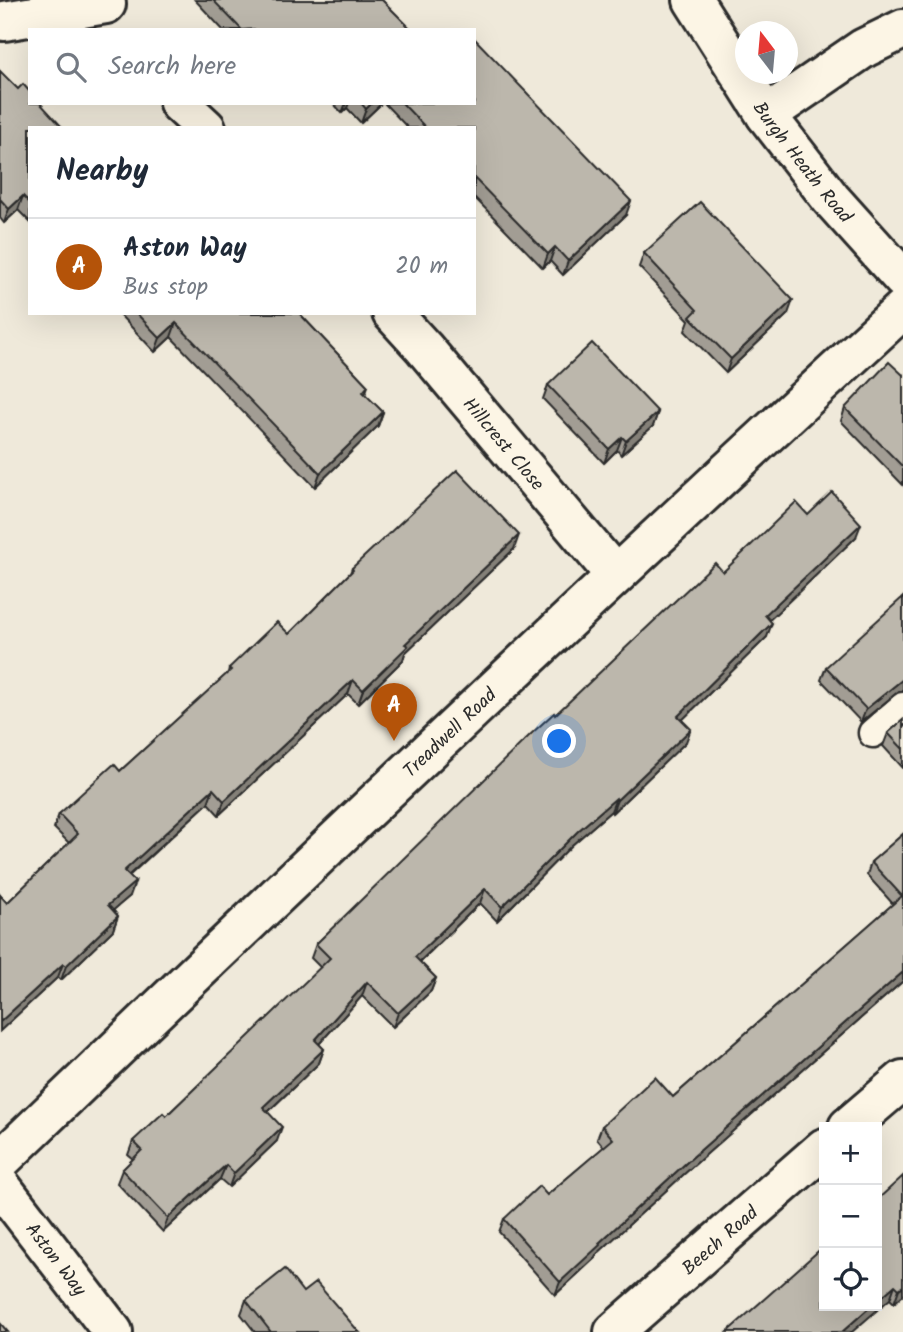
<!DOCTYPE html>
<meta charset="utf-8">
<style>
:root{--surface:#fff;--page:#f2f2f3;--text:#1f2937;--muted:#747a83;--line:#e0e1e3;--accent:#b45309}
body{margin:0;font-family:Kalam,sans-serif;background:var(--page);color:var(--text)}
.controls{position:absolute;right:21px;bottom:21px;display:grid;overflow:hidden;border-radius:0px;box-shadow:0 7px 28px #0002}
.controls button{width:63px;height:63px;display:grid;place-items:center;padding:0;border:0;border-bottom:2px solid var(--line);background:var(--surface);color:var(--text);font:35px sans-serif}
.compass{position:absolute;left:735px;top:21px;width:63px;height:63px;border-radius:50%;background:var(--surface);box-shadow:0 7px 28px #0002;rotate:344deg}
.you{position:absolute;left:560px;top:742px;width:24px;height:24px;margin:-18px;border:5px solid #fff;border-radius:50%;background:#1a73e8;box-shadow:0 0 0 10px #1a73e833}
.badge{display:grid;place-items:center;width:46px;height:46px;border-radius:50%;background:var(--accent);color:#fff;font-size:23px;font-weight:700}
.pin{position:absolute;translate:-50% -58px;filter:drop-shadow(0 2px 4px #0008)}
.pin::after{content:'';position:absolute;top:37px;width:24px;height:21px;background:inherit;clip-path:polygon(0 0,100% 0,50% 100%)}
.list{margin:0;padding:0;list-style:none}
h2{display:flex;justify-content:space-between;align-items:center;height:91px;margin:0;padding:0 28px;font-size:30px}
h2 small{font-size:23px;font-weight:400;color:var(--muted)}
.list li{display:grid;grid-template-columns:46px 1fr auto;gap:21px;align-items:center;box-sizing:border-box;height:98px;padding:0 28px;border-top:2px solid var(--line)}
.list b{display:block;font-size:26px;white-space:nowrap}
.list p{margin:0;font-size:23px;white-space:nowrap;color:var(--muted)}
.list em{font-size:23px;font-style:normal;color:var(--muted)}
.icon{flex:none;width:38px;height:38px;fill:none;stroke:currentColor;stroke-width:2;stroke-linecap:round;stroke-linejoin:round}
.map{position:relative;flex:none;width:903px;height:1332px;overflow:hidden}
.search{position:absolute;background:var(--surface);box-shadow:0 7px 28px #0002;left:28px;top:28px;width:448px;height:77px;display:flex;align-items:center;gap:18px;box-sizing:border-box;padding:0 24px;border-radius:0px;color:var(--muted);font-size:26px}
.panel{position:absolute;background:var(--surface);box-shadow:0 7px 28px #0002;left:28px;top:126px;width:448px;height:189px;border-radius:0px}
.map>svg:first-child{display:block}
</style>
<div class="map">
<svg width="903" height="1332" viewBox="0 0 903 1332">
<rect width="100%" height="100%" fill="#efe9da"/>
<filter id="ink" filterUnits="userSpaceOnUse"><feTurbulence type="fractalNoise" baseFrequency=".0143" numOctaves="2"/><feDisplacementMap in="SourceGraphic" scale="14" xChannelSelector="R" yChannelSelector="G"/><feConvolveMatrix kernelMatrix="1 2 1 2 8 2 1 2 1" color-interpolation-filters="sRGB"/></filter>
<g filter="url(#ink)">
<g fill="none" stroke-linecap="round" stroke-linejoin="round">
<defs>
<path id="service" d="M873 733 903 707"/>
<g id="minor">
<path d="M4 21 106 4"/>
<path d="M179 103 206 128"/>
<path d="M766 115 864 48 903 29"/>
<path id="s1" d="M392 313 424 348 615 575"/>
<path d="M848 1127 903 1080"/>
<path id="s2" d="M0 1161C298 874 598 589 903 309"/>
<path id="s3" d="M0 1185 113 1332"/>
<path id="s4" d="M614 1332 824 1148"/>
</g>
<g id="secondary">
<path id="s5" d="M693 0 766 115 831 199 903 279"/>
</g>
</defs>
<use href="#service" stroke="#2b2b2b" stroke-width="33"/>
<use href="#minor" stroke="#2b2b2b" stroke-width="44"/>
<use href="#secondary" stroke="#2b2b2b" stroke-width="44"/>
<use href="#service" stroke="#fcf5e5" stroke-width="28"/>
<use href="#minor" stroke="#fcf5e5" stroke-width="38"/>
<use href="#secondary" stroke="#fcf5e5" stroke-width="38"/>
</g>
<g fill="#a29d94" stroke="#2b2b2b" stroke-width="2">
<path d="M195 0H382L412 30H223Z"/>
<path d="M0 71 30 128V222L18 210 4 223 0 218Z"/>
<path d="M333 103H382L361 123 347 108 342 113Z"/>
<path d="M384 103H474L626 215 563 275 550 261 543 268 474 197V128H408Z"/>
<path d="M644 253 788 314 726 373 685 331 689 320 639 267Z"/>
<path d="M118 313H299L368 386 365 395 383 412 378 426 315 487 171 337 155 352Z"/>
<path d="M903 375V485L841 421 845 408Z"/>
<path d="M548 385 658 412 653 426 621 455 617 450 604 463 543 399Z"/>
<path d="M808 515 856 537 769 620 767 637 682 720 686 742 612 813 611 811 572 845 497 921 480 903 420 962 436 978 431 991 393 1027 362 996 319 1044 324 1049 319 1063 268 1112 277 1141 229 1187 220 1179 163 1232 117 1183 122 1170 133 1159 128 1155 133 1141 166 1116 321 968 311 958 316 944 555 715 723 572Z"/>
<path d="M514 549 405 653 403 660 358 704 348 694 219 815 208 803 129 876 130 896 113 910 118 916 113 930 61 980 58 977 0 1031V895L7 903 69 843 54 828 59 814 120 771 228 673 229 668 289 634 350 573 352 568Z"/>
<path d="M826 667 899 691 861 722 821 680Z"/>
<path d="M903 720V768L883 746 888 733Z"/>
<path d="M903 834V981L683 1175 597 1254 595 1258 555 1295 499 1232 504 1219 547 1195 604 1147 597 1139 602 1126 673 1097 893 904 867 875 871 862Z"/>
<path d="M877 1200 903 1295 894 1303 890 1299Z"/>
<path d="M303 1292 359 1332H255L241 1314 246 1300Z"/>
</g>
<g fill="#848078" stroke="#2b2b2b" stroke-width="2">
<path d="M346 103H349L347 108 342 113Z"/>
<path d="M372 103H382L361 123 366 109Z"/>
<path d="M23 196 18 210 4 223 9 209Z"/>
<path d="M631 201 626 215 563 275 568 261Z"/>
<path d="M555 247 550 261 543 268 548 254Z"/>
<path d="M793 300 788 314 726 373 731 359Z"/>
<path d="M176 323 171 337 155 352 160 338Z"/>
<path d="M383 412 378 426 315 487 320 473Z"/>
<path d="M658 412 653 426 621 455 626 441Z"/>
<path d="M622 437 617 450 604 463 609 449Z"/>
<path d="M861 524 856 537 760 629 765 615Z"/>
<path d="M519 535 514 549 405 653 403 660 358 704 363 690 405 644Z"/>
<path d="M772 623 767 637 673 729 678 716Z"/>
<path d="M903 679V691H899L861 722 866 709Z"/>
<path d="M353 680 348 694 219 815 224 801Z"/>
<path d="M691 729 686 742 612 813 617 800Z"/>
<path d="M213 789 208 803 119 884 124 871Z"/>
<path d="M616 798 611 811 572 845 497 921 502 907 578 831Z"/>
<path d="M135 882 130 896 103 919 108 905Z"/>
<path d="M485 889 480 903 410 971 415 957Z"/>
<path d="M118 916 113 930 61 980 66 966Z"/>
<path d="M63 964 58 977 0 1031V1022Z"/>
<path d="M903 972V981L683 1175 597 1254 595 1258 555 1295 560 1282 599 1243 687 1162Z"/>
<path d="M436 978 431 991 393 1027 398 1013Z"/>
<path d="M367 982 362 996 310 1054 315 1040Z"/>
<path d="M324 1049 319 1063 258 1121 263 1107Z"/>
<path d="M282 1127 277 1141 229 1187 234 1173Z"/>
<path d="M226 1165 220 1179 163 1232 168 1218Z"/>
<path d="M895 1285 890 1299 852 1332H842L871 1306H877V1301Z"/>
<path d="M903 1286V1295L894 1303 899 1289Z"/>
</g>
<g fill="#bcb7ac" stroke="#2b2b2b" stroke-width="2">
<path d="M213 0H382L412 30H255L254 29 242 30Z"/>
<path d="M474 38 631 201 568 261 555 247 548 254 474 178V128H426L402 103H474Z"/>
<path d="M0 71 18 89 23 84 30 92V103H40L63 128H30V203L23 196 9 209 0 199Z"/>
<path d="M361 103H372L366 109Z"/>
<path d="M700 202 793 300 731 359 690 317 697 310 644 253Z"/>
<path d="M136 313H299L368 386 363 392 383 412 320 473 176 323 160 338Z"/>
<path d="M592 343 658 412 626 441 622 437 609 449 548 385Z"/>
<path d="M889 362 903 375V467L845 408Z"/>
<path d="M457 470 519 535 405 644 408 646 363 690 353 680 224 801 213 789 124 871 135 882 108 905 118 916 66 966 63 964 0 1022V895L7 903 78 834 59 814 114 764 120 771 231 670 229 668 277 622 289 634 353 570 352 568Z"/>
<path d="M832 492 861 524 765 615 772 623 678 716 691 729 617 800 616 798 578 831 502 907 485 889 415 957 436 978 398 1013 367 982 315 1040 324 1049 263 1107 282 1127 234 1173 226 1165 168 1218 122 1170 142 1150 133 1141 163 1113 166 1116 330 958 316 944 531 734 554 713 555 715 715 563 723 572 796 502 808 515Z"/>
<path d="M903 597V679L866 709 826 667Z"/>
<path d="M903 720V749L888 733Z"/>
<path d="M903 834V972L687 1162 599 1243 600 1245 560 1282 504 1219 539 1186 547 1195 613 1139 602 1126 655 1077 673 1097 902 896 871 862Z"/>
<path d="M903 1176V1286L899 1289 895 1285 877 1301V1200Z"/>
<path d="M824 1246V1306H871L842 1332H727Z"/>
<path d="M285 1269 303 1292 316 1282 359 1332H271L246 1300Z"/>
<path d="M0 1323 8 1332H0Z"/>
</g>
</g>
<g text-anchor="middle" stroke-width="6" stroke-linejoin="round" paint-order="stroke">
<g font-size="19" fill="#2b2b2b" stroke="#fcf5e5">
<text dy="7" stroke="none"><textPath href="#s5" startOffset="196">Burgh Heath Road</textPath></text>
<text dy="7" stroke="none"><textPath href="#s1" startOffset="172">Hillcrest Close</textPath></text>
<text dy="7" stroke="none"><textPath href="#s2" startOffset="621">Treadwell Road</textPath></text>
<text dy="7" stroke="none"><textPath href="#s4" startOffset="140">Beech Road</textPath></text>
<text dy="7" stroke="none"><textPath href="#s3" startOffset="93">Aston Way</textPath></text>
</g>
</g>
</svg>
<div class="controls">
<button>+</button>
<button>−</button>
<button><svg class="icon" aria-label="locate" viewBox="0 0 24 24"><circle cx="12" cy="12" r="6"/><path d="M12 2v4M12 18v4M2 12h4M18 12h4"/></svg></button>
</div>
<svg class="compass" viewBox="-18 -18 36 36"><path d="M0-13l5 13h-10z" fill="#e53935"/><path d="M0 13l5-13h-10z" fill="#747a83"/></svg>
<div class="you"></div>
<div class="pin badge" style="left:394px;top:741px">A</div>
<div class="search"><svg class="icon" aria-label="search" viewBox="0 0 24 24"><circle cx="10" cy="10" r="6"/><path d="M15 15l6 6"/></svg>Search here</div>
<section class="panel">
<h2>Nearby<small></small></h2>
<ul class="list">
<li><span class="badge">A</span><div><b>Aston Way</b><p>Bus stop</p></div><em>20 m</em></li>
</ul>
</section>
</div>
